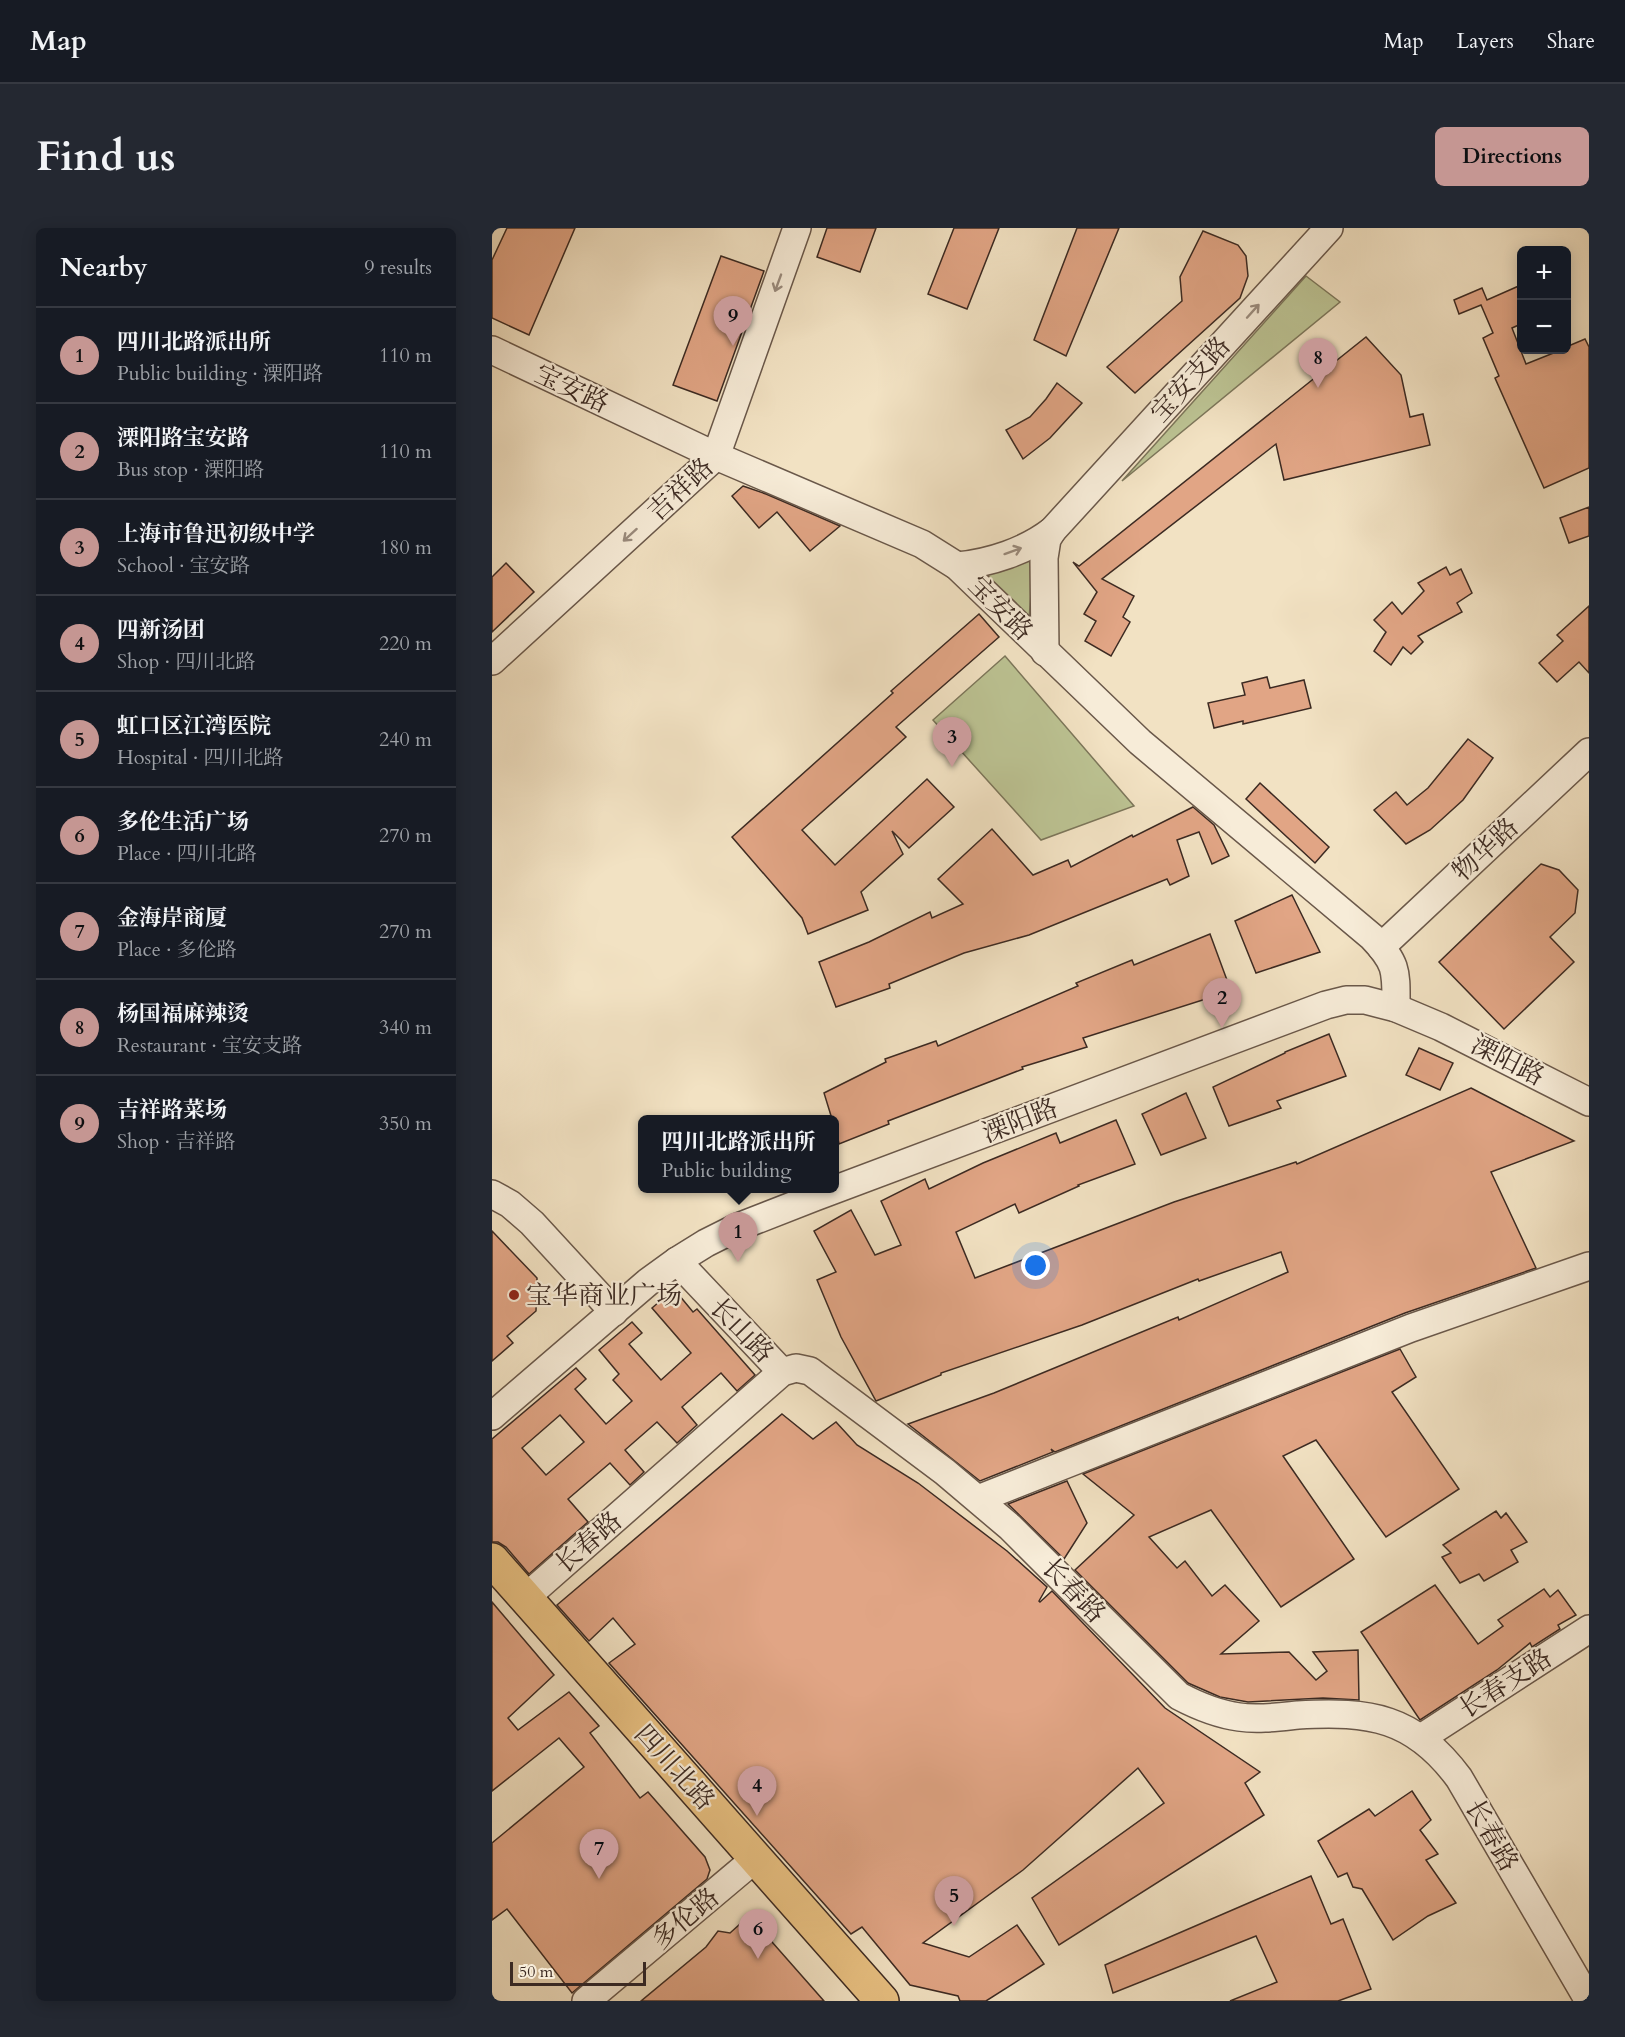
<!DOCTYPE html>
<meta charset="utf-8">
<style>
:root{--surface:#171b24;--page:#242831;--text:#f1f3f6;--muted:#9ea1a6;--line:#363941;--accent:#c59692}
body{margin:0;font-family:Cardo,"Noto Serif SC",serif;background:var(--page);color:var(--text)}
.controls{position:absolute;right:18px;top:18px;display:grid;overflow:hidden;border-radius:9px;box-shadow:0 3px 15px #0003}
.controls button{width:54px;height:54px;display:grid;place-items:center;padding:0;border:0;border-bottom:2px solid var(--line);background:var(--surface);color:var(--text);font:30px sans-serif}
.scale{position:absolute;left:18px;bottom:15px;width:136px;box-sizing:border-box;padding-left:6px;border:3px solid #3c2a22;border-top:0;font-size:16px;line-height:21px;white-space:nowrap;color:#3c2a22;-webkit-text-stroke:4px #f7ecd8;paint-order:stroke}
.you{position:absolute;left:544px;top:1038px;width:21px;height:21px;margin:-15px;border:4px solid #fff;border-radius:50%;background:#1a73e8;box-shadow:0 0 0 9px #1a73e833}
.badge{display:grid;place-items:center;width:39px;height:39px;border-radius:50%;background:var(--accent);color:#111;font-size:20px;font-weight:700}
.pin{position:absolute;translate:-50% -50px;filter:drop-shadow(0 2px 3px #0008)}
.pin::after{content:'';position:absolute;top:32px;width:21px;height:18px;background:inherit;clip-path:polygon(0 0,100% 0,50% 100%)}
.popup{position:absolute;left:146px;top:887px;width:201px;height:78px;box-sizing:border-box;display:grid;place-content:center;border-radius:9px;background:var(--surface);filter:drop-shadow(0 2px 4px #0005);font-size:20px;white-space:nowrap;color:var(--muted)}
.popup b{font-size:22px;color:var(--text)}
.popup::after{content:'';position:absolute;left:50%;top:100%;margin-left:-12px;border:12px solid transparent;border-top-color:var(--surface)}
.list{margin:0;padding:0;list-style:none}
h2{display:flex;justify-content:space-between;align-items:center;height:78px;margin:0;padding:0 24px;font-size:26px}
h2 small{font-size:20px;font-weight:400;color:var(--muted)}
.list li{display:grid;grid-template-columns:39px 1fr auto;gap:18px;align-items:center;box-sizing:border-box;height:96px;padding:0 24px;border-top:2px solid var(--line)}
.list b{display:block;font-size:22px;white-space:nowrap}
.list p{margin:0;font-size:20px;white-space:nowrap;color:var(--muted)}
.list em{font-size:20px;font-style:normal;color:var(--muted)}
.map{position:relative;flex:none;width:1097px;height:1773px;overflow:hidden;border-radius:9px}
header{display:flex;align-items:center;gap:36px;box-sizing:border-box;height:84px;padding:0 30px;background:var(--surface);border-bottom:2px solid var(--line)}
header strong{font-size:28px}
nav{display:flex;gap:33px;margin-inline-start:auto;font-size:21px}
.intro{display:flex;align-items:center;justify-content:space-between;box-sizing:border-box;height:144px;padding:0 36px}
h1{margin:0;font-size:42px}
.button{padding:15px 27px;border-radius:9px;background:var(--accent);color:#111;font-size:21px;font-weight:700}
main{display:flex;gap:36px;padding:0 36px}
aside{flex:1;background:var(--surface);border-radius:9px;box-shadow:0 3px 15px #0003}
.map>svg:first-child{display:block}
</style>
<header>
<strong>Map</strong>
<nav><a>Map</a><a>Layers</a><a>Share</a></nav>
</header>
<div class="intro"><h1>Find us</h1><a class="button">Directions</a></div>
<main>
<aside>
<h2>Nearby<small>9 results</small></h2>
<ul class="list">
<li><span class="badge">1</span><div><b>四川北路派出所</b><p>Public building · 溧阳路</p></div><em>110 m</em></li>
<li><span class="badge">2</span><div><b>溧阳路宝安路</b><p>Bus stop · 溧阳路</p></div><em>110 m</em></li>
<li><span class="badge">3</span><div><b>上海市鲁迅初级中学</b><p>School · 宝安路</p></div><em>180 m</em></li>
<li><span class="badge">4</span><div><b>四新汤团</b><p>Shop · 四川北路</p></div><em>220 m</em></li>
<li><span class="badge">5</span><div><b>虹口区江湾医院</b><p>Hospital · 四川北路</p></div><em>240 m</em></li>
<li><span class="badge">6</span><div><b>多伦生活广场</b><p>Place · 四川北路</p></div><em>270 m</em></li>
<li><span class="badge">7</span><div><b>金海岸商厦</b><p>Place · 多伦路</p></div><em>270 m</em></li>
<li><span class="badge">8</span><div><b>杨国福麻辣烫</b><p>Restaurant · 宝安支路</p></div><em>340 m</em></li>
<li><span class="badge">9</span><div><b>吉祥路菜场</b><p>Shop · 吉祥路</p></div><em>350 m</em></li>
</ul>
</aside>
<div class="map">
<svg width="1097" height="1773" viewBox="0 0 1097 1773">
<rect width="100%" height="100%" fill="#f2e2c3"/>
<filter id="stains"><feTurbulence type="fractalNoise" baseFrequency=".00333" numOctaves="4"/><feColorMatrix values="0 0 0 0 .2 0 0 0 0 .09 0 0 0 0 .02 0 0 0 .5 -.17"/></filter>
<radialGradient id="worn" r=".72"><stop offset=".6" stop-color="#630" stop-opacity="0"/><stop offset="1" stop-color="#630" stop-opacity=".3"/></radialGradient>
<g fill="#bcc393" stroke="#7c765a" stroke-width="1.5">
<path d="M814 48 848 74 630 253Z"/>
<path d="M542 328 537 391 494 347Z"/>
<path d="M513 428 642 578 549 612 441 492Z"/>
</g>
<g fill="#e1a585" stroke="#3c2a22" stroke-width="1.5" fill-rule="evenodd">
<path d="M15 0H83L37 107 0 90V32Z"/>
<path d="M335 0H384L368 44 325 29Z"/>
<path d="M462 0H507L475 81 436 66Z"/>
<path d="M585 0H627L574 128 542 112Z"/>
<path d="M711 3 746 17 754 28 756 48 748 70 643 165 615 139 690 73 688 49Z"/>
<path d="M229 28 272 43 225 173 181 157Z"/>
<path d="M1029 57V96L1020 100 1034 136 1069 122H1074V119L1093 111 1097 119V240L1052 260 1003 150 1007 148 991 110 1001 105 989 77 967 86 962 72 990 60 995 72Z"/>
<path d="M874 109 909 147 918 189 931 186 938 217 792 252 784 216 610 351 642 368 631 389 638 394 619 428 593 413 604 393 592 386 605 364 581 334 587 338Z"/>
<path d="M565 155 590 175 558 210 531 231 514 202 538 189 554 171Z"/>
<path d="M251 258 274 266 348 298 318 323 285 284 267 300 240 268Z"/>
<path d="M1097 279V308L1077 315 1068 290Z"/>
<path d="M14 335 42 364 0 404V349Z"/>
<path d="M954 339 958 347 969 341 980 365 965 375 970 384 926 408 931 414 919 426 911 419 899 437 882 423 894 404 882 392 900 374 910 386 932 363 926 355Z"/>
<path d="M1097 378V445L1087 434 1065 454 1047 435 1071 413 1065 407Z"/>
<path d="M487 386 507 409 404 499 414 509 310 602 343 637 435 551 462 579 417 620 400 603 411 626 369 664 376 682 316 706 310 690 240 609 401 465 399 463Z"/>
<path d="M775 449 778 460 812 452 819 480 751 496V493L722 500 716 475 753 467 750 455Z"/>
<path d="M976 511 1001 530 971 572 938 602 914 616 882 582 904 564 915 577 936 560Z"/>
<path d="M768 555 837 619 823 635 754 571Z"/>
<path d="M701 579 722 597 737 628 720 636 707 604 685 612 697 648 678 657 675 651 537 707 472 725 397 756 398 760 344 779 327 734 377 714 438 684 440 690 471 676 446 651 500 601 541 647 576 632 579 639 640 607 641 609Z"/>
<path d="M1049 636 1067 642 1086 662 1083 685 1058 709 1082 734 1012 801 947 734Z"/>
<path d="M800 667 828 724 764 745 743 693Z"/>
<path d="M718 706 739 763 591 810 595 819 530 839 531 841 396 893 397 896 347 916 342 891H340L332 865 394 834 393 831 444 813 446 818 586 758 584 755 640 732 642 737Z"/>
<path d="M837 806 854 848 785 873 789 880 737 898 721 859 793 825V824Z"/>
<path d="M927 820 961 835 948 862 914 847Z"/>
<path d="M979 860 1082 913 999 944 1044 1040 913 1085 563 1224 559 1221 561 1224 488 1253 416 1196 502 1165 686 1089 687 1092 796 1044 789 1024 707 1053 706 1051 590 1097 449 1145V1147L384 1173 349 1109 325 1052 344 1044 322 1003 359 982 383 1027 409 1017 389 973 433 951 437 961 491 935 564 905 568 915 624 892 643 936 586 957 587 958 527 985 523 976 464 1004 483 1050 682 974 804 934 805 936Z"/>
<path d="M694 865 714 910 669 927 650 886Z"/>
<path d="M0 1003 45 1050 44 1083 15 1108 21 1115 0 1133Z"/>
<path d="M182 1061 201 1084 205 1081 263 1147 245 1163 229 1145 190 1179 205 1197 185 1215 165 1194 133 1222 152 1244 138 1257 118 1235 76 1271 96 1294 37 1346 14 1319 6 1314H0V1211L84 1140 94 1151 83 1161 114 1196 140 1173 121 1152 127 1146 107 1122 140 1094 150 1105 137 1116 169 1152 199 1125 160 1080ZM68 1187 92 1214 54 1247 30 1220Z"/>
<path d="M908 1121 924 1149 900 1164 967 1261 894 1309 824 1212 791 1228 862 1331 789 1379 719 1282 657 1309 685 1340 693 1333 720 1368 733 1357 767 1393 729 1426 797 1424 824 1452 835 1443 821 1424 866 1422 867 1472 831 1470 756 1474 728 1469 696 1455 583 1342 642 1287 591 1246Z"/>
<path d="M290 1186 321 1211 344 1194 365 1217 426 1255 515 1323 555 1359 547 1373 548 1374 560 1363 673 1480 768 1544 753 1555 772 1587 567 1717 540 1670 672 1575 646 1540 531 1642 431 1715 477 1729 525 1697 552 1736 494 1773H468L466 1768 418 1757 370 1699 359 1706 117 1435 143 1416 121 1390 97 1413 65 1377Z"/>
<path d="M575 1253 595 1295 572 1331 516 1276Z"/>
<path d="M1004 1283 1009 1290 1014 1285 1035 1314 1019 1322 1026 1334 992 1353 987 1346 968 1355 950 1329 959 1325 951 1317Z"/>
<path d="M943 1357 986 1416 1011 1398 1006 1392 1052 1361 1058 1369 1066 1362 1084 1387 1066 1397 1068 1401 1040 1419 1038 1415 1005 1442 928 1492 869 1404Z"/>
<path d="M0 1374 62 1447 16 1490 26 1502 77 1464 107 1498 98 1505 148 1570 156 1564 213 1629 218 1642 215 1651 80 1765 15 1681 0 1692V1615L92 1539 67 1510 0 1563Z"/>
<path d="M920 1563 939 1592 928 1602 946 1626 934 1632 964 1675 936 1688 901 1712 870 1661 861 1659 855 1645 846 1649 826 1613 877 1581 883 1588Z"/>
<path d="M819 1648 839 1696 851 1691 879 1761 846 1773H738L785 1754 764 1708 621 1765 613 1737Z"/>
<path d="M257 1688 332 1773H149L214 1719 226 1703 238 1705Z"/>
</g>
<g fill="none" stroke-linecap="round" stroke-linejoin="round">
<defs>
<g id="minor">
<path d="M0 122 224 228 430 316 465 338 648 514 880 709C906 736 904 744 904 780"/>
<path d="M465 338C498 335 534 323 560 303L837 0"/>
<path d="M553 424 552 330 555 311 560 303"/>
<path d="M0 433 224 228 305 0"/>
<path d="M889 719 1097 524"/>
<path d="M0 966 18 976 40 995 122 1084"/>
<path d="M185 1033 290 1144"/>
<path d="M0 1188 156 1054 185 1033 214 1015 246 999 323 969 834 777 854 772H873L904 780 949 799 1097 874"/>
<path d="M486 1271 919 1100 1097 1038"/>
<path d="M33 1370 290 1144 304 1140 318 1143 453 1244 518 1299 687 1468C706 1478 725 1486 747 1489 766 1492 787 1489 806 1487 878 1483 922 1489 967 1550L1097 1773"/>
<path d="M929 1510 1097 1401"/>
<path d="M94 1773 264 1630"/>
</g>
<path id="major" d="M0 1332 390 1773"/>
</defs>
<use href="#minor" stroke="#6a584a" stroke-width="30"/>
<use href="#major" stroke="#3c2a22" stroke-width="36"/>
<use href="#minor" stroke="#f7ecd8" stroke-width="27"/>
<use href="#major" stroke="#e9c182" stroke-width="33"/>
</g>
<defs><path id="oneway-shaft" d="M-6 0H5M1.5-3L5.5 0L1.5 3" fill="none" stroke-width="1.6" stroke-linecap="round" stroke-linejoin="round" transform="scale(1.5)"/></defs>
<g stroke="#9a8b7d">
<use href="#oneway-shaft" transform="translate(286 55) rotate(110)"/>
<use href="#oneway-shaft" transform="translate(761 83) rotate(-48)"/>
<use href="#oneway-shaft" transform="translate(138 307) rotate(138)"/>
<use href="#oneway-shaft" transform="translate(521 323) rotate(-20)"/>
</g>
<circle fill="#8f2418" stroke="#f7ecd8" stroke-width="2" cx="22" cy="1067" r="6"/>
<g text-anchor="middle" stroke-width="4.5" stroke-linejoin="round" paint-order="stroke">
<g font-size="26" fill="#3c2a22" stroke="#f7ecd8">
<text transform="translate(698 151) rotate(-48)" y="9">宝安支路</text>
<text transform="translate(80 160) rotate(25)" y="9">宝安路</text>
<text transform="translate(188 261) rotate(-43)" y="9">吉祥路</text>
<text transform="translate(509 380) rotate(45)" y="9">宝安路</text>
<text transform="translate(993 621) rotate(-43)" y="9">物华路</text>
<text transform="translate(1016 832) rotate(27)" y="9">溧阳路</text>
<text transform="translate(528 892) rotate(-21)" y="9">溧阳路</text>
<text transform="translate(250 1102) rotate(46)" y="9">长山路</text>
<text transform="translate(96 1314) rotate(-41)" y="9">长春路</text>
<text transform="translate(582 1362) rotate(46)" y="9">长春路</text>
<text transform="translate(1013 1455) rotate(-33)" y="9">长春支路</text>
<text transform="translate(183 1539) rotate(48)" y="9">四川北路</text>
<text transform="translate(1000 1607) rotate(60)" y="9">长春路</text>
<text transform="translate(193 1690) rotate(-40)" y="9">多伦路</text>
</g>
<g font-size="26" fill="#3c2a22" stroke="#f7ecd8" text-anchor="start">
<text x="34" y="1076">宝华商业广场</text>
</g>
</g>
<rect width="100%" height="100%" filter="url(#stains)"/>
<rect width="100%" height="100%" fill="url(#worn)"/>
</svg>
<div class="controls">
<button>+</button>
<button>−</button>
</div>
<div class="scale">50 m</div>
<div class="you"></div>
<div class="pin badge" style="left:246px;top:1034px">1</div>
<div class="popup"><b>四川北路派出所</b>Public building</div>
<div class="pin badge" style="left:730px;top:800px">2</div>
<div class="pin badge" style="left:460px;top:539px">3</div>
<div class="pin badge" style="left:265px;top:1588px">4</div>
<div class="pin badge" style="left:462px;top:1698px">5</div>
<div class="pin badge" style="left:266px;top:1731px">6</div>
<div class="pin badge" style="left:107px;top:1651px">7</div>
<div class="pin badge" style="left:826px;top:160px">8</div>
<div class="pin badge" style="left:241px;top:118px">9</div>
</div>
</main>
